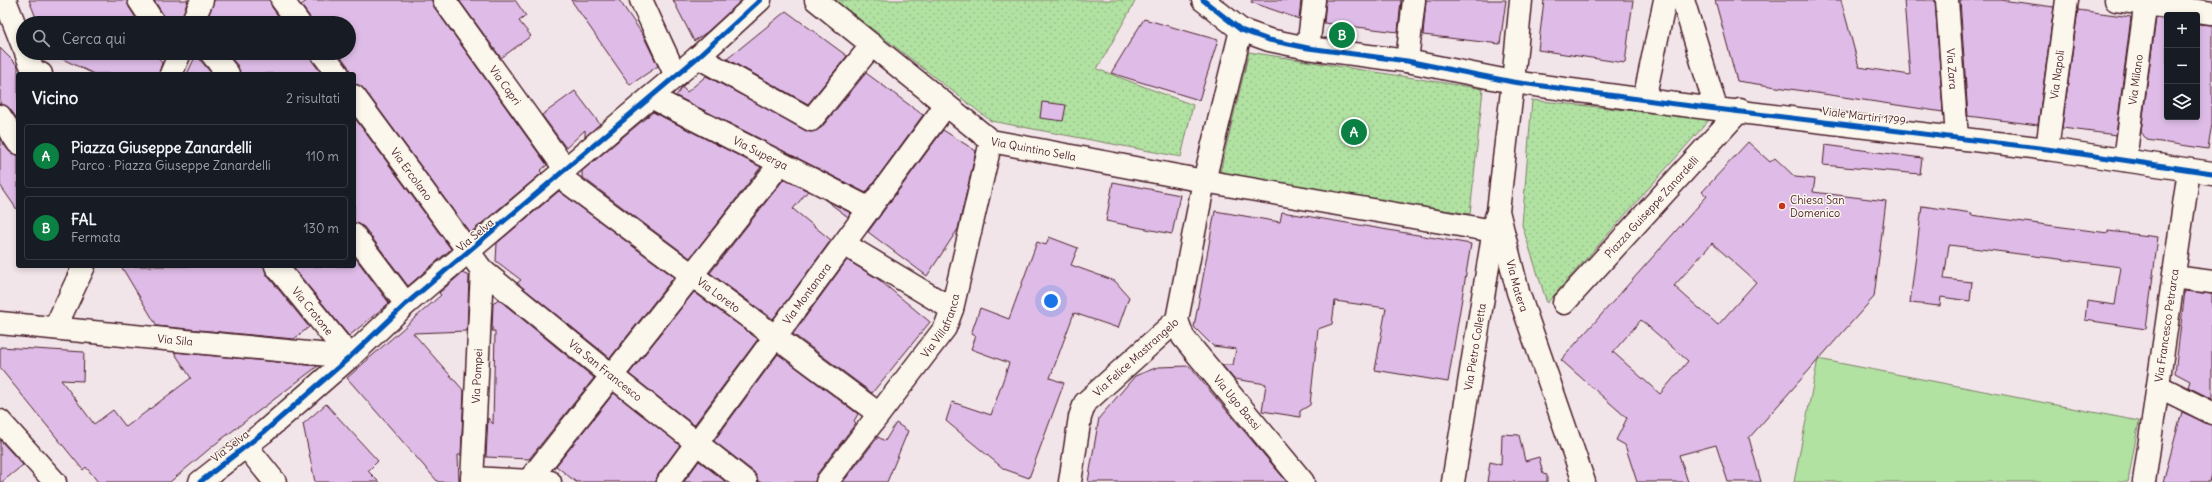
<!DOCTYPE html>
<html lang="it">
<meta charset="utf-8">
<style>
:root{--surface:#171b24;--page:#242831;--text:#f1f3f6;--muted:#9ea1a6;--line:#363941;--accent:#0b8043}
body{margin:0;font-family:Delius,sans-serif;background:var(--page);color:var(--text)}
.controls{position:absolute;right:12px;top:12px;display:grid;overflow:hidden;border-radius:4px;box-shadow:0 2px 6px #0003}
.controls button{width:36px;height:36px;display:grid;place-items:center;padding:0;border:0;border-bottom:1px solid var(--line);background:var(--surface);color:var(--text);font:20px sans-serif}
.you{position:absolute;left:1051px;top:301px;width:14px;height:14px;margin:-10px;border:3px solid #fff;border-radius:50%;background:#1a73e8;box-shadow:0 0 0 6px #1a73e833}
.badge{display:grid;place-items:center;width:26px;height:26px;border-radius:50%;background:var(--accent);color:#fff;font-size:13px;font-weight:700}
.pin{position:absolute;translate:-50% -50%;border:2px solid #fff;box-shadow:0 1px 4px #0006}
.list{margin:0;padding:0;list-style:none}
h2{display:flex;justify-content:space-between;align-items:center;height:52px;margin:0;padding:0 16px;font-size:17px}
h2 small{font-size:13px;font-weight:400;color:var(--muted)}
.list li{display:grid;grid-template-columns:26px 1fr auto;gap:12px;align-items:center;box-sizing:border-box;height:64px;margin:0 8px 8px;padding:0 8px;border:1px solid var(--line);border-radius:4px}
.list b{display:block;font-size:15px;white-space:nowrap}
.list p{margin:0;font-size:13px;white-space:nowrap;color:var(--muted)}
.list em{font-size:13px;font-style:normal;color:var(--muted)}
.icon{flex:none;width:22px;height:22px;fill:none;stroke:currentColor;stroke-width:2;stroke-linecap:round;stroke-linejoin:round}
.map{position:relative;flex:none;width:2212px;height:482px;overflow:hidden}
.search{position:absolute;background:var(--surface);box-shadow:0 2px 6px #0003;left:16px;top:16px;width:340px;height:44px;display:flex;align-items:center;gap:10px;box-sizing:border-box;padding:0 14px;border-radius:22px;color:var(--muted);font-size:15px}
.panel{position:absolute;background:var(--surface);box-shadow:0 2px 6px #0003;left:16px;top:72px;width:340px;height:196px;border-radius:4px}
.map>svg:first-child{display:block}
</style>
<div class="map">
<svg width="2212" height="482" viewBox="0 0 2212 482">
<defs>
<pattern id="green-dots" width="8" height="8" patternUnits="userSpaceOnUse"><rect width="8" height="8" fill="#b1e2a2"/><path d="M2 2h.1M6 6h.1" fill="none" stroke="#9ac18c" stroke-width="1.8" stroke-linecap="round"/></pattern>
</defs>
<rect width="100%" height="100%" fill="#f2e5ea"/>
<filter id="ink" filterUnits="userSpaceOnUse"><feTurbulence type="fractalNoise" baseFrequency=".025" numOctaves="2"/><feDisplacementMap in="SourceGraphic" scale="8" xChannelSelector="R" yChannelSelector="G"/><feConvolveMatrix kernelMatrix="1 2 1 2 8 2 1 2 1" color-interpolation-filters="sRGB"/></filter>
<g filter="url(#ink)">
<g fill="url(#green-dots)" stroke="#7e8066">
<path d="M835 0H1136L1097 69 1193 105 1181 157 991 121Z"/>
<path d="M1249 52 1483 89 1470 214 1219 176Z"/>
<path d="M1532 100 1710 119 1547 303 1522 225Z"/>
</g>
<path fill="#b1e2a2" stroke="#7e8066" d="M1818 359 2139 421 2128 482H1794Z"/>
<g fill="#debce7" stroke="#4a1f2b" fill-rule="evenodd">
<path d="M29 0H127L129 7 139 23H38Z"/>
<path d="M154 0H188L180 23H166L164 16Z"/>
<path d="M214 0H270L272 7 283 23H209L207 20Z"/>
<path d="M308 0H432L434 7 547 165 540 171 542 173 470 233 364 89 354 84V74H350L348 66 338 53H349V23H311L309 16 301 5Z"/>
<path d="M459 0H515L526 16 519 21 531 36 501 58Z"/>
<path d="M571 0H619L643 35 658 66 630 85Z"/>
<path d="M673 0H742L707 32 694 41Z"/>
<path d="M1252 0H1301L1299 19 1251 2Z"/>
<path d="M1326 0H1401L1398 32 1324 23Z"/>
<path d="M1426 0H1506L1500 44 1423 35Z"/>
<path d="M1544 0H1633L1625 63 1538 50Z"/>
<path d="M1715 0H1841L1859 67 1910 75 1904 0H1935L1943 112 1737 81Z"/>
<path d="M1960 0H2001L2054 7 2038 125 1968 116Z"/>
<path d="M2078 10 2131 17 2116 135 2062 128Z"/>
<path d="M786 11 847 56 808 104 727 59Z"/>
<path d="M2156 18 2167 20V117H2197V24L2212 25V123L2208 149 2147 140 2141 132Z"/>
<path d="M1144 19 1218 40 1199 100 1111 73Z"/>
<path d="M0 48 18 66V120L10 109 0 104Z"/>
<path d="M50 53H156L162 63 159 74H94Z"/>
<path d="M197 53H199L201 61 212 74H187Z"/>
<path d="M227 53H310L312 61 322 74H240L238 66Z"/>
<path d="M866 73 923 115 866 193 676 96 682 87 687 92 706 76 811 132 821 128Z"/>
<path d="M575 91 600 124 585 137V130L566 148 542 115Z"/>
<path d="M1042 102 1066 105 1063 121 1040 118Z"/>
<path d="M653 112 761 167 690 258 582 177V171Z"/>
<path d="M354 117 451 249 408 286 364 227 354 223Z"/>
<path d="M943 130 976 151 958 229 927 276 868 232Z"/>
<path d="M0 139 8 150 18 155V211L0 185Z"/>
<path d="M1748 142 1770 162 1775 158 1795 177 1815 179 1813 192 1886 201 1874 297 1749 438 1761 482H1728L1716 445 1679 455 1688 482H1637L1625 445 1616 440 1627 418 1561 360 1707 196 1702 192ZM1712 243 1756 282 1718 325 1674 286ZM1641 320 1688 361 1660 394 1613 352Z"/>
<path d="M1825 145 1922 158 1920 174 1823 165Z"/>
<path d="M784 179 808 191 793 209 831 240 773 319 710 273Z"/>
<path d="M1113 182 1180 195 1172 234 1106 221Z"/>
<path d="M559 191 674 277 610 358 517 283 521 280 496 261 497 243Z"/>
<path d="M824 199 851 213 848 217Z"/>
<path d="M1922 206 1972 213 1971 215 2108 233V231L2158 237 2146 329 2085 320 2087 301 2115 305 2121 267 1949 245 1944 279 1972 282 1970 301 1941 297 1940 306 1910 303Z"/>
<path d="M1215 211 1280 222 1282 212 1471 244 1448 382 1375 370 1386 308 1335 301 1332 324 1318 329 1310 405 1300 411V417L1262 411 1266 384 1234 379 1222 365H1233L1236 349 1213 346 1194 327Z"/>
<path d="M1049 237 1078 248 1071 265 1115 281 1129 297 1118 328 1074 313 1050 378 1064 383 1029 478 1004 469 946 421 952 402 991 415 1009 363 971 349 976 336 971 334 980 308 1009 319 1037 242 1046 245Z"/>
<path d="M354 256 389 303 349 336 292 266H354Z"/>
<path d="M847 260 878 279 930 322 872 393 793 334Z"/>
<path d="M121 266H264L266 274 309 327 294 339 157 326Z"/>
<path d="M462 273 469 276 467 331 413 333 464 391 461 455H458L459 482H438L347 378 441 295 439 293Z"/>
<path d="M2185 291 2212 294V399L2188 387 2190 381 2175 373Z"/>
<path d="M694 292 758 339 694 425 629 374Z"/>
<path d="M498 299 594 378 529 459 486 457 488 418 493 424 495 331H492L493 304Z"/>
<path d="M0 347 84 352 83 381 61 380 94 424 113 410 126 427 191 378 174 352 318 366 214 445 170 482H98L86 467 83 470 0 368Z"/>
<path d="M778 354 858 414 854 421 856 423 817 474 815 482H758L754 472 714 441Z"/>
<path d="M1189 366 1287 482H1088L1099 418 1135 376 1158 367Z"/>
<path d="M614 393 680 445 658 475 656 482H576L556 466Z"/>
<path d="M326 404 378 461 368 471 379 482H315L303 424Z"/>
<path d="M2182 412 2212 425V474L2210 482H2163Z"/>
<path d="M896 423 908 431 887 482H843L878 437 885 441Z"/>
<path d="M1502 434 1519 435 1525 461 1539 457 1543 474 1547 475V482H1487L1490 462 1501 465Z"/>
<path d="M0 440 23 465 2 482H0Z"/>
<path d="M699 461 726 482H684Z"/>
</g>
<g fill="none" stroke-linecap="round" stroke-linejoin="round">
<defs>
<g id="street">
<path d="M5 0 23 46"/>
<path d="M139 0 154 23"/>
<path d="M282 0 299 23"/>
<path id="s1" d="M444 0 566 170"/>
<path d="M641 0 676 76"/>
<path id="s2" d="M816 0 991 141 1204 181 1494 231"/>
<path d="M1683 0 1716 108"/>
<path id="s3" d="M1947 0 1957 138"/>
<path d="M2116 0 2212 13"/>
<path d="M192 23 202 0"/>
<path d="M1308 48 1314 0"/>
<path d="M26 53 33 70 41 74"/>
<path d="M211 53 228 74"/>
<path d="M322 53 338 74"/>
<path d="M698 57 811 120 872 45"/>
<path d="M1407 61 1414 0"/>
<path d="M171 74 180 53"/>
<path d="M1513 82 1521 0"/>
<path id="s4" d="M354 96 482 270 612 376 746 482"/>
<path id="s5" d="M651 97 870 209"/>
<path d="M1644 100 1665 0"/>
<path d="M0 116 18 143"/>
<path id="s6" d="M2047 149 2067 0"/>
<path id="s7" d="M2125 160 2146 0"/>
<path id="s8" d="M559 176 879 414"/>
<path d="M354 235 406 304"/>
<path d="M844 244 952 309"/>
<path id="s9" d="M276 266 350 357"/>
<path d="M2174 277 2212 282"/>
<path id="s10" d="M1564 303 1740 110"/>
<path id="s11" d="M1177 320 1183 337 1303 482"/>
<path id="s12" d="M0 323 350 357"/>
<path d="M55 328 84 266"/>
<path d="M2158 386 2212 413"/>
<path d="M0 421 55 482"/>
<path d="M246 446 275 482"/>
<path d="M472 478 550 482"/>
<path d="M529 480 780 164"/>
<path d="M200 482 264 432 350 357 406 304 698 57 760 0"/>
<path id="s13" d="M472 482 482 270"/>
<path id="s14" d="M668 482 946 105"/>
<path id="s15" d="M827 482 945 328 952 309 991 141"/>
<path id="s16" d="M1070 482 1080 417 1085 403 1177 320 1204 181 1241 30"/>
<path id="s17" d="M1453 482 1496 217"/>
<path id="s18" d="M2144 482 2189 170"/>
</g>
<g id="secondary">
<path d="M1203 0 1241 30 1269 40 1308 48 1407 61 1513 82 1675 104 2047 149 2212 173"/>
<path id="s19" d="M1513 82 1498 211 1518 292 1584 482"/>
</g>
</defs>
<use href="#street" stroke="#4a1f2b" stroke-width="25"/>
<use href="#secondary" stroke="#4a1f2b" stroke-width="25"/>
<use href="#street" stroke="#fbf7ec" stroke-width="22"/>
<use href="#secondary" stroke="#fbf7ec" stroke-width="22"/>
<defs>
<g id="cycleway">
<path d="M1203 0 1241 30 1269 40 1308 48 1407 61 1513 82 1675 104 2047 149 2212 173"/>
<path d="M200 482 264 432 350 357 406 304 698 57 760 0"/>
</g>
</defs>
<use href="#cycleway" stroke="#fbf7ec" stroke-width="8"/>
<use href="#cycleway" stroke="#0057b8" stroke-width="5"/>
</g>
</g>
<circle fill="#c8321e" stroke="#fbf7ec" stroke-width="1.5" cx="1782" cy="206" r="4"/>
<g text-anchor="middle" stroke-width="3" stroke-linejoin="round" paint-order="stroke">
<g font-size="11" fill="#4a1f2b" stroke="#fbf7ec">
<text dy="4" stroke="none"><textPath href="#s3" startOffset="69">Via Zara</textPath></text>
<text dy="4" stroke="none"><textPath href="#s6" startOffset="75">Via Napoli</textPath></text>
<text dy="4" stroke="none"><textPath href="#s7" startOffset="81">Via Milano</textPath></text>
<text dy="4" stroke="none"><textPath href="#s1" startOffset="105">Via Capri</textPath></text>
<text transform="translate(1864 116) rotate(7)" y="4">Viale Martiri 1799</text>
<text dy="4" stroke="none"><textPath href="#s2" startOffset="268">Via Quintino Sella</textPath></text>
<text dy="4" stroke="none"><textPath href="#s5" startOffset="123">Via Superga</textPath></text>
<text dy="4" stroke="none"><textPath href="#s4" startOffset="97">Via Ercolano</textPath></text>
<text dy="4" stroke="none"><textPath href="#s10" startOffset="130">Piazza Guiseppe Zanardelli</textPath></text>
<text transform="translate(475 235) rotate(-40)" y="4">Via Selva</text>
<text dy="4" stroke="none"><textPath href="#s19" startOffset="207">Via Matera</textPath></text>
<text dy="4" stroke="none"><textPath href="#s14" startOffset="234">Via Montanara</textPath></text>
<text dy="4" stroke="none"><textPath href="#s8" startOffset="199">Via Loreto</textPath></text>
<text dy="4" stroke="none"><textPath href="#s9" startOffset="58">Via Crotone</textPath></text>
<text dy="4" stroke="none"><textPath href="#s15" startOffset="194">Via Villafranca</textPath></text>
<text dy="4" stroke="none"><textPath href="#s18" startOffset="158">Via Francesco Petrarca</textPath></text>
<text dy="4" stroke="none"><textPath href="#s12" startOffset="176">Via Sila</textPath></text>
<text dy="4" stroke="none"><textPath href="#s17" startOffset="137">Via Pietro Colletta</textPath></text>
<text dy="4" stroke="none"><textPath href="#s16" startOffset="149">Via Felice Mastrangelo</textPath></text>
<text dy="4" stroke="none"><textPath href="#s4" startOffset="375">Via San Francesco</textPath></text>
<text dy="4" stroke="none"><textPath href="#s13" startOffset="106">Via Pompei</textPath></text>
<text dy="4" stroke="none"><textPath href="#s11" startOffset="103">Via Ugo Bassi</textPath></text>
<text transform="translate(230 446) rotate(-38)" y="4">Via Selva</text>
</g>
<g font-size="11" fill="#4a1f2b" stroke="#fbf7ec" text-anchor="start">
<text x="1790" y="204">Chiesa San<tspan x="1790" dy="13">Domenico</tspan></text>
</g>
</g>
</svg>
<div class="controls">
<button>+</button>
<button>−</button>
<button><svg class="icon" aria-label="layers" viewBox="0 0 24 24"><path d="M12 4l9 5-9 5-9-5zM3 14l9 5 9-5"/></svg></button>
</div>
<div class="you"></div>
<div class="pin badge" style="left:1354px;top:132px">A</div>
<div class="pin badge" style="left:1342px;top:35px">B</div>
<div class="search"><svg class="icon" aria-label="search" viewBox="0 0 24 24"><circle cx="10" cy="10" r="6"/><path d="M15 15l6 6"/></svg>Cerca qui</div>
<section class="panel">
<h2>Vicino<small>2 risultati</small></h2>
<ul class="list">
<li><span class="badge">A</span><div><b>Piazza Giuseppe Zanardelli</b><p>Parco · Piazza Giuseppe Zanardelli</p></div><em>110 m</em></li>
<li><span class="badge">B</span><div><b>FAL</b><p>Fermata</p></div><em>130 m</em></li>
</ul>
</section>
</div>
